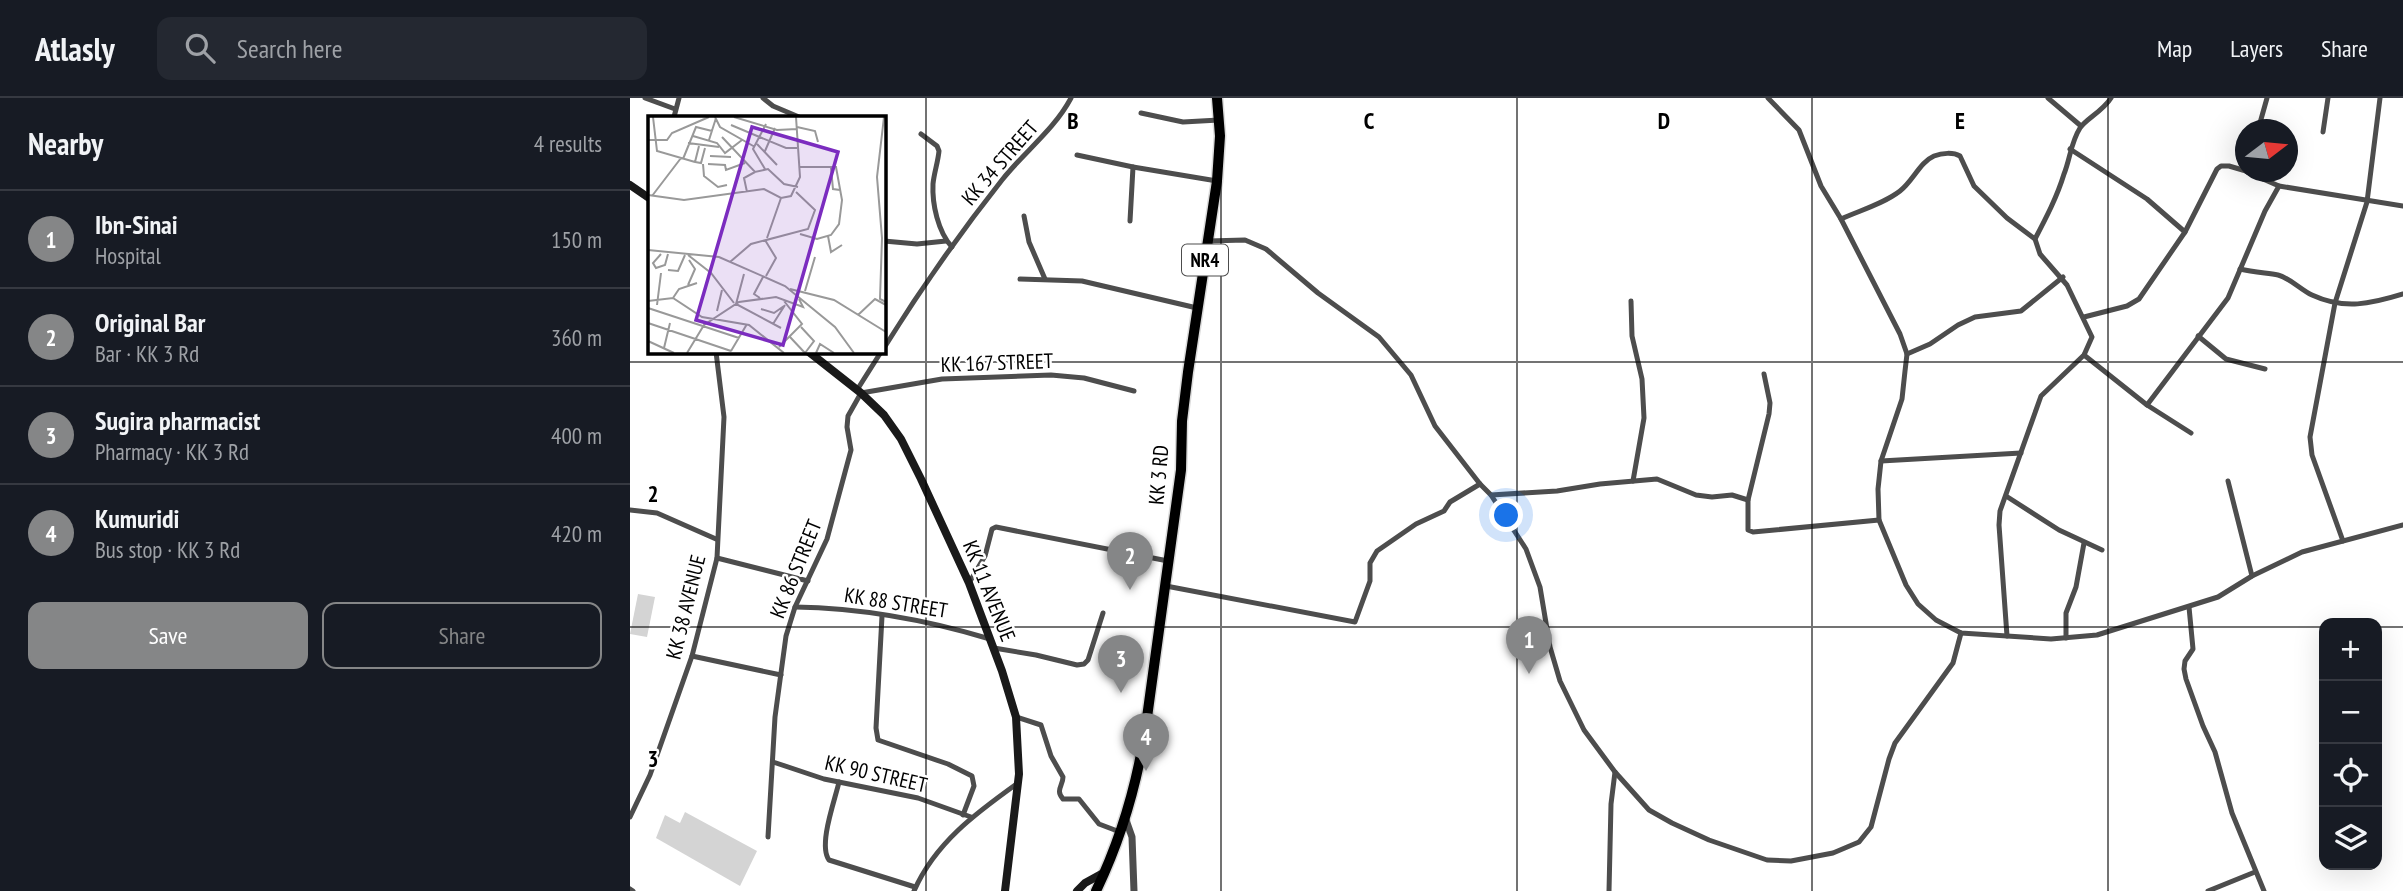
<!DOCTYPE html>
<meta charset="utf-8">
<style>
:root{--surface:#171b24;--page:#242831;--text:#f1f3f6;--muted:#9ea1a6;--line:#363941;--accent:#858687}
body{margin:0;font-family:"PT Sans Narrow",sans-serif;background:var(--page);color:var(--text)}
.controls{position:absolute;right:21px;bottom:21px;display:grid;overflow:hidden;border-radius:14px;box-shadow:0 7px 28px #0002}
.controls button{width:63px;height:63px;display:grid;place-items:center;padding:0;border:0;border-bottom:2px solid var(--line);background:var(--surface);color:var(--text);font:35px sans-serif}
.compass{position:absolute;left:1605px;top:21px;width:63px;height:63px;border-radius:50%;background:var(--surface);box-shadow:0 7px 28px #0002;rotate:74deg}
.you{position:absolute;left:877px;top:418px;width:24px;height:24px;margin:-18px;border:5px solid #fff;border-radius:50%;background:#1a73e8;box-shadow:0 0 0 10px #1a73e833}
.badge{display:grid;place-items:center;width:46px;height:46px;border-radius:50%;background:var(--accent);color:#fff;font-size:23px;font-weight:700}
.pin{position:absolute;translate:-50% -58px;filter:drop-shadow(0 2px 4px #0008)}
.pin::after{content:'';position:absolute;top:37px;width:24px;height:21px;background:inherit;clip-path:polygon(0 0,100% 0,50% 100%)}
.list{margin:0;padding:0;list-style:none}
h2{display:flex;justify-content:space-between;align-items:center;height:91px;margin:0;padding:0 28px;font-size:30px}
h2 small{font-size:23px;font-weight:400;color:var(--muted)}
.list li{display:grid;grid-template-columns:46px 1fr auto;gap:21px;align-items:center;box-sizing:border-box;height:98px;padding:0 28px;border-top:2px solid var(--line)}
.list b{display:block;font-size:26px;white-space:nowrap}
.list p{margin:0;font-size:23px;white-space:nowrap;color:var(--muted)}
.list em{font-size:23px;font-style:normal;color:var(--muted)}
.actions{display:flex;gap:14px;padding:21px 28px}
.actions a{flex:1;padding:16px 0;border:2px solid var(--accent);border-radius:14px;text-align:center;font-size:24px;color:var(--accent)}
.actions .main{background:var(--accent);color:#fff}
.icon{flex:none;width:38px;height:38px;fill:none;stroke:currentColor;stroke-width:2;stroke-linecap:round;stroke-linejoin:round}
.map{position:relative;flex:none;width:1773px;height:793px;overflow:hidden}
header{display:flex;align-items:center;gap:42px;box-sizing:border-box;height:98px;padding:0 35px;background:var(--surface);border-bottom:2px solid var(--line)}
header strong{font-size:33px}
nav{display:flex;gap:38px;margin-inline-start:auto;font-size:24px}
.search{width:490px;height:63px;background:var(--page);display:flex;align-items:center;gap:18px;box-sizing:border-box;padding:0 24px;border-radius:14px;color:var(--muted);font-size:26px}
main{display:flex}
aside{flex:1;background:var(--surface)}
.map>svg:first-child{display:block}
</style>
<header>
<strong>Atlasly</strong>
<div class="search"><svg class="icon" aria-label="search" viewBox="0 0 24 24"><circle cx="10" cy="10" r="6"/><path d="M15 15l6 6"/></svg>Search here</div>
<nav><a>Map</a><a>Layers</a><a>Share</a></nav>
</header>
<main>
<aside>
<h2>Nearby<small>4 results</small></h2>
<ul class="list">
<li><span class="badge">1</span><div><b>Ibn-Sinai</b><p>Hospital</p></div><em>150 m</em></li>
<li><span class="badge">2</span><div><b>Original Bar</b><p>Bar · KK 3 Rd</p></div><em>360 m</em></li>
<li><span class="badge">3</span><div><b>Sugira pharmacist</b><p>Pharmacy · KK 3 Rd</p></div><em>400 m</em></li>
<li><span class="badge">4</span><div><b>Kumuridi</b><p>Bus stop · KK 3 Rd</p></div><em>420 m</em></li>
</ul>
<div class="actions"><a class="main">Save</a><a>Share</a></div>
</aside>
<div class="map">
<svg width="1773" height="793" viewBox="0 0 1773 793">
<rect width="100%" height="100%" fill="#fff"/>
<g fill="#d4d4d4">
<path d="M8 496 25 499 17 539 0 536Z"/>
<path d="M55 714 127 753 110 788 26 740 35 717 50 725Z"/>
</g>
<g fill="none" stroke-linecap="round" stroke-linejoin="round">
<defs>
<path id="trunk" d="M466 793C491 741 506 690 515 634L551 372 552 323 558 274 587 83 590 38 587 0"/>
</defs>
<use href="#trunk" stroke="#dbdbdb" stroke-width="13"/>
<g stroke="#4d4d4d" stroke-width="5">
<path d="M15 0 45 11"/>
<path d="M133 0 143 8 169 19"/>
<path d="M1138 0 1169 32 1191 88 1211 121 1270 236 1277 256 1275 273 1272 301 1251 363 1248 391 1249 422 1276 487 1288 506 1306 522 1331 535 1421 541 1467 537 1588 499 1622 478 1672 454 1773 427"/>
<path d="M1418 0 1451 28"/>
<path d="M511 15 553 24 589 22"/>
<path d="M44 19 49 0"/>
<path d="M1628 32 1637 0"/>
<path d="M1693 34 1698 0"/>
<path d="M291 36 307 48 309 53C308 64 304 75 303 86 302 106 308 134 322 149"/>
<path d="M1440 51 1517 101 1555 134"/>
<path d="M447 57 503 69"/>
<path d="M1617 74 1649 88 1773 108"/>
<path d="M394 118 399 144 415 181"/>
<path d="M1211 121C1231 112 1253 106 1270 93 1283 83 1290 64 1304 58 1312 55 1323 54 1330 58L1344 88 1377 120 1405 141"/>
<path d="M500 123 503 69 587 83"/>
<path d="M254 143 287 146 316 143"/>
<path d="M578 143 615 142 636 151 688 195 749 239 781 277 805 328 850 386 861 397 896 451 910 489 920 549 930 583 954 632 985 674 1019 712 1042 725 1079 742 1137 762 1161 763 1203 755 1229 744 1241 729 1259 661 1265 645 1323 565 1331 535"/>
<path d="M1610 171C1623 174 1636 175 1648 177 1660 180 1671 192 1682 197 1714 212 1741 206 1773 196"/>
<path d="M390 181 452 183 567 210"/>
<path d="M1001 203 1002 238 1012 281 1014 320 1003 383"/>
<path d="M1454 219 1497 208 1509 201 1555 134 1587 71 1591 68H1599L1616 73"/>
<path d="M1568 238 1596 261 1635 271"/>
<path d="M254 250C290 192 330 135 372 82 394 54 424 32 441 0"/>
<path d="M1277 256 1300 246 1328 227 1345 219 1391 213 1433 179"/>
<path d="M1454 257 1517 307 1561 335"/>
<path d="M227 292 251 254"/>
<path d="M1517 307 1598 200 1635 113 1649 88"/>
<path d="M1251 363 1391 355"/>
<path d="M1598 383 1622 478"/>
<path d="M861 397 927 393 970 386 1027 381 1066 397 1082 399 1102 397 1118 402V432L1123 434 1249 422"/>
<path d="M1376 398 1429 432 1472 452"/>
<path d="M1118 402 1139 316 1140 305 1134 276"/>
<path d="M0 412 27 415 86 441"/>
<path d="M1713 443 1682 357 1680 339 1705 205 1737 104 1750 0"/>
<path d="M87 460 178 483"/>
<path d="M339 485 355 458 362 431 366 429 538 463"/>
<path d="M536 488 725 524 740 483V465L747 453 786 426 814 413 820 404 850 386"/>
<path d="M165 509C231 510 297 522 360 541"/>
<path d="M1559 509 1563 551 1555 563 1554 571 1556 581 1573 628 1585 654 1602 715 1634 793"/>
<path d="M252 518 246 630 248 642 318 666 342 678 344 688 333 717"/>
<path d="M1377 538 1369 427 1370 413 1411 298 1454 257 1462 239 1437 187 1410 156 1405 141C1416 120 1427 99 1434 76 1440 61 1441 44 1450 30 1456 21 1473 13 1481 0"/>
<path d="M1436 540V515L1446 489 1454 445"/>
<path d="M364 550 406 557 447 567 454 566 458 562 473 515"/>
<path d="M62 558 151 577"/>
<path d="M386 619 411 627 421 658 433 679C433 688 425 692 433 701H449L469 726 490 734"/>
<path d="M143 664 194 681 288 700 341 719"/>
<path d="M209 684C205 702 188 747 199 762L285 789"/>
<path d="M0 719 20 677 62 558 87 460 94 319 86 254"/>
<path d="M138 739 145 619 156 538 165 509 197 441 221 352 217 329 218 318 231 295 312 281 421 277 454 280 504 293"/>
<path d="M0 791 3 793"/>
<path d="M284 793C305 745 346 715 388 685"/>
<path d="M979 793 981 706 985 674"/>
<path d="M1578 793 1625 774"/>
</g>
<path stroke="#4d4d4d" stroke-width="7" d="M496 722 502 739 504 793"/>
<g stroke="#1a1a1a" stroke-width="8">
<path d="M0 87 19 100"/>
<path d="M179 254 231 295 254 317 271 341 291 381 339 485 372 573 386 619 389 676 375 793"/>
<path d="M447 793 455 785 475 774"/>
</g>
<use href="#trunk" stroke="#000" stroke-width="10"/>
</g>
<path fill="none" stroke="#000" stroke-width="2" stroke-opacity="0.55" d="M296 0V793M591 0V793M887 0V793M1182 0V793M1478 0V793M0 264H1773M0 529H1694M1747 529H1773"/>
<g text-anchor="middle" stroke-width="5" stroke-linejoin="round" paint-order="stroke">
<rect fill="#fff" stroke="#4c4c4c" stroke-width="2" x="552" y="146.5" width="46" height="31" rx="5"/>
<g font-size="19" font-weight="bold" fill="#000">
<text x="575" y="169">NR4</text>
</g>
<g font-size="21" fill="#000" stroke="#fff">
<text transform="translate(370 65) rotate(-49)" y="7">KK 34 STREET</text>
<text transform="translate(367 265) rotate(-2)" y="7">KK 167 STREET</text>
<text transform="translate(529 377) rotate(-85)" y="7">KK 3 RD</text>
<text transform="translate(166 471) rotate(-68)" y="7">KK 86 STREET</text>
<text transform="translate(359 493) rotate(68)" y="7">KK 11 AVENUE</text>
<text transform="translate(266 505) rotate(9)" y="7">KK 88 STREET</text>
<text transform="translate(56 509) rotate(-76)" y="7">KK 38 AVENUE</text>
<text transform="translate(246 676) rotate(13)" y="7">KK 90 STREET</text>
</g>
</g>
<g transform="translate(18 18)">
<rect width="238" height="238" fill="#fff"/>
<path fill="none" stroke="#999" stroke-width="2" d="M5 1 9 35 47 46M67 1 72 11 107 31M86 1 129 14 149 13M236 1 229 61 234 122 232 183 238 186M83 9 138 32H149M149 11 167 15 170 26M45 20 69 27 77 37 94 24M74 21 107 56 120 53 136 68 150 71M0 24H19L24 17 61 1M61 24 68 2M40 27 71 31M109 28 129 49M51 30 47 46 53 47 57 32M117 35 127 12M62 40 83 41M35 43 48 11 64 15M55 48 56 60 70 71 79 69M60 48 77 49 78 54 97 47M152 51H188L194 84 191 108 183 119 169 123 152 118M183 52 185 73 192 74M117 53 105 33 118 8M99 76 96 62 107 56M0 79 36 84 116 73 133 82 143 80 152 61 148 1M4 80 33 42M180 120 183 136 194 129M119 122 133 82M117 124 128 142 118 160M0 134 71 141 137 170 187 211 206 237M13 138 5 147 8 152 17 149 20 138M40 139 63 157 86 187M82 146 103 128 160 113 167 94 148 76M20 154 30 155 37 139M96 158 88 188 133 212M40 169 47 153 41 144M142 173 186 184 238 216M157 175 167 141M25 182 31 173 49 167M112 182 106 178 115 161M0 185 25 182 54 201 101 209 136 237M9 189 13 157M0 192 91 222M113 193 126 197 136 190M69 195 74 174M210 199 227 183 238 189M0 207 83 235M125 208 137 189M153 211 166 225 157 237M142 221 157 237M0 225 26 237M131 231 154 208 136 185M16 232 22 207M83 235 99 208M39 237 56 209 91 186 128 181 155 191 151 183M168 237 172 228 186 237"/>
<path fill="#7b2cbf" fill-opacity="0.15" stroke="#7b2cbf" stroke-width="3.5" d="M104 11 190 36 135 229 48 204Z"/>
<rect width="238" height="238" fill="none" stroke="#000" stroke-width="3.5"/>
</g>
<g font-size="23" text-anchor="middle" font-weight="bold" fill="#000" stroke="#fff" stroke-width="5" stroke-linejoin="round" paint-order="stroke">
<text x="443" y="31">B</text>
<text x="739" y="31">C</text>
<text x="1034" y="31">D</text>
<text x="1330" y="31">E</text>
<text x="23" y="404">2</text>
<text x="23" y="669">3</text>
</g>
</svg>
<div class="controls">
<button>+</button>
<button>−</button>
<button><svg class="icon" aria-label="locate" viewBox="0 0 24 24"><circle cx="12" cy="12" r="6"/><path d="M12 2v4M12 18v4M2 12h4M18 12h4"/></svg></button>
<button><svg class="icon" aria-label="layers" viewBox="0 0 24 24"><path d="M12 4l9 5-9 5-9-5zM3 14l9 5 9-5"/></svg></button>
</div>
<svg class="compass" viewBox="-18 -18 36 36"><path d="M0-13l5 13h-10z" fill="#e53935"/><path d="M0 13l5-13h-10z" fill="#9ea1a6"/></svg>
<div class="you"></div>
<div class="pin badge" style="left:899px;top:576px">1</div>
<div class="pin badge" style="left:500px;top:492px">2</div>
<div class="pin badge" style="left:491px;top:595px">3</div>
<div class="pin badge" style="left:516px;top:673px">4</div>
</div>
</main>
